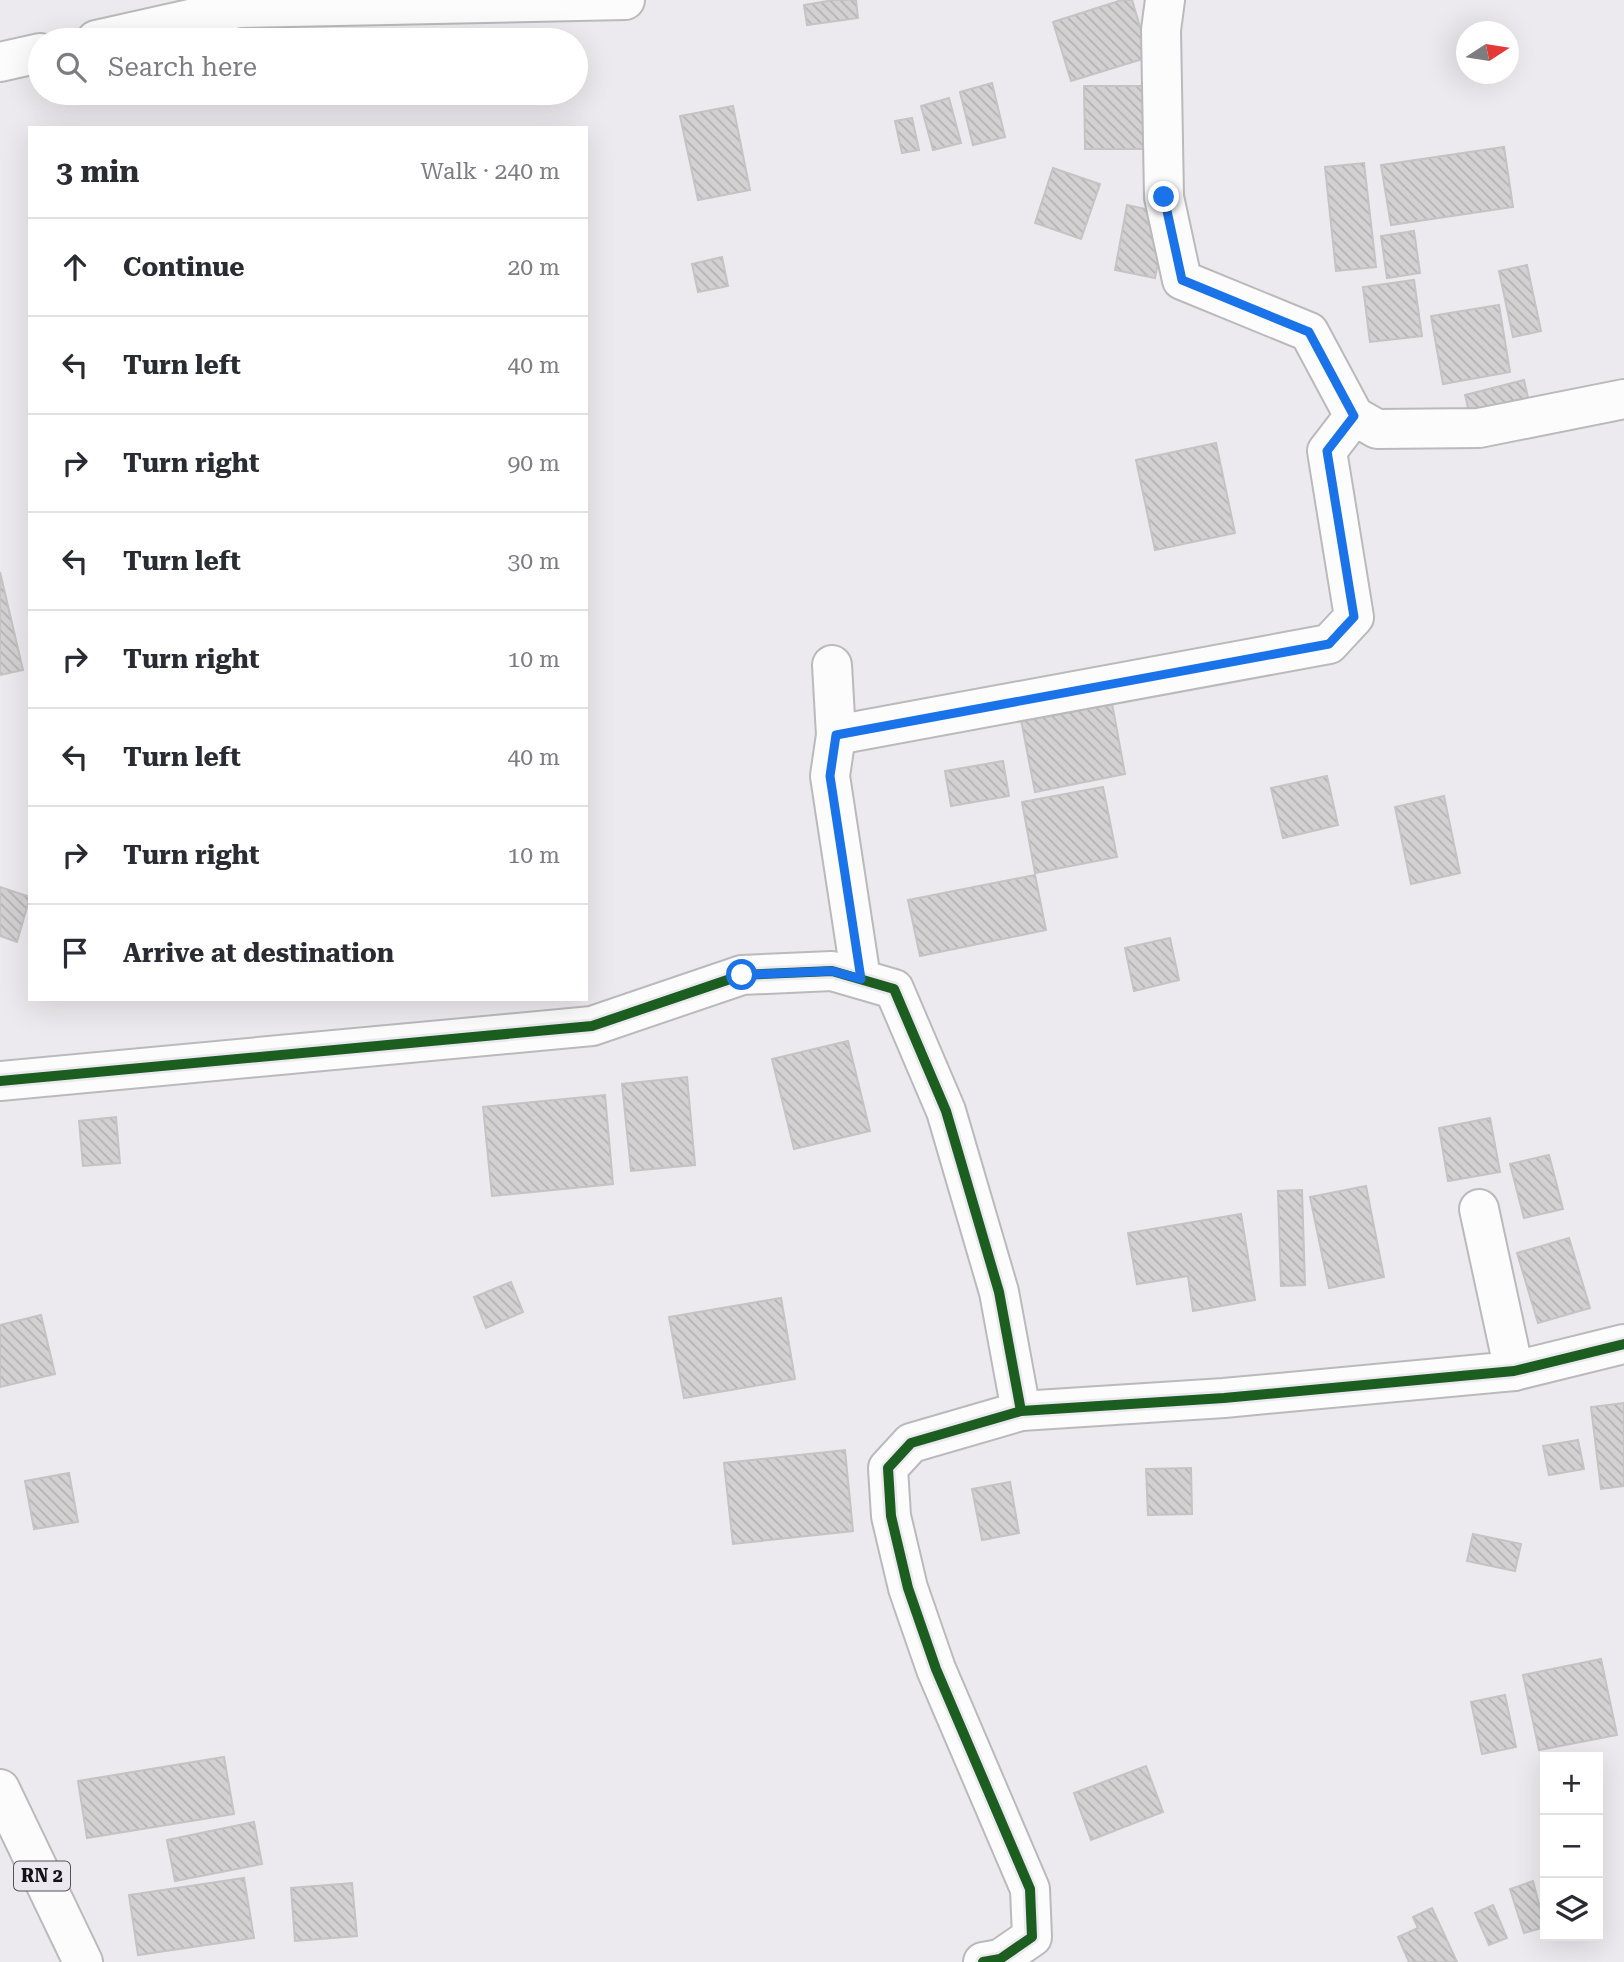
<!DOCTYPE html>
<meta charset="utf-8">
<style>
:root{--surface:#fff;--page:#f7f7f7;--text:#2b2b33;--muted:#7c7c81;--line:#e1e1e2}
body{margin:0;font-family:"Roboto Serif",serif;background:var(--page);color:var(--text)}
.controls{position:absolute;right:21px;bottom:21px;display:grid;overflow:hidden;border-radius:0px;box-shadow:0 7px 28px #0002}
.controls button{width:63px;height:63px;display:grid;place-items:center;padding:0;border:0;border-bottom:2px solid var(--line);background:var(--surface);color:var(--text);font:35px sans-serif}
.compass{position:absolute;left:1456px;top:21px;width:63px;height:63px;border-radius:50%;background:var(--surface);box-shadow:0 7px 28px #0002;rotate:78deg}
.stop{position:absolute;width:21px;height:21px;margin:-16px;border:5px solid #1a73e8;border-radius:50%;background:#fff}
.stop.end{background:#1a73e8;border-color:#fff;box-shadow:0 2px 7px #0008}
.list{margin:0;padding:0;list-style:none}
h2{display:flex;justify-content:space-between;align-items:center;height:91px;margin:0;padding:0 28px;font-size:30px}
h2 small{font-size:23px;font-weight:400;color:var(--muted)}
.list li{display:grid;grid-template-columns:46px 1fr auto;gap:21px;align-items:center;box-sizing:border-box;height:98px;padding:0 28px;border-top:2px solid var(--line)}
.list b{display:block;font-size:26px;white-space:nowrap}
.list em{font-size:23px;font-style:normal;color:var(--muted)}
.icon{flex:none;width:38px;height:38px;fill:none;stroke:currentColor;stroke-width:2;stroke-linecap:round;stroke-linejoin:round}
.map{position:relative;flex:none;width:1624px;height:1962px;overflow:hidden}
.search{position:absolute;background:var(--surface);box-shadow:0 7px 28px #0002;left:28px;top:28px;width:560px;height:77px;display:flex;align-items:center;gap:18px;box-sizing:border-box;padding:0 24px;border-radius:38px;color:var(--muted);font-size:26px}
.panel{position:absolute;background:var(--surface);box-shadow:0 7px 28px #0002;left:28px;top:126px;width:560px;height:875px;border-radius:0px}
.map>svg:first-child{display:block}
</style>
<div class="map">
<svg width="1624" height="1962" viewBox="0 0 1624 1962">
<defs>
<pattern id="building-back-hatch" width="6" height="6" patternUnits="userSpaceOnUse" patternTransform="scale(1.75)"><rect width="6" height="6" fill="#d3d1d2"/><path d="M-1 5l2 2M0 0l6 6M5-1l2 2" fill="none" stroke="#b4b2b3"/></pattern>
</defs>
<rect width="100%" height="100%" fill="#eceaee"/>
<g fill="url(#building-back-hatch)" stroke="#c5c3c4" stroke-width="2">
<path d="M834 0H856L858 18 807 25 804 5Z"/>
<path d="M1122 0H1132L1149 57 1071 81 1053 22Z"/>
<path d="M992 83 1005 137 973 145 960 92Z"/>
<path d="M1084 86H1143L1144 149H1085Z"/>
<path d="M949 98 961 143 933 150 921 106Z"/>
<path d="M733 106 750 190 698 200 680 116Z"/>
<path d="M912 118 919 150 902 153 895 121Z"/>
<path d="M1504 147 1513 207 1391 225 1381 165Z"/>
<path d="M1364 163 1376 267 1336 271 1325 167Z"/>
<path d="M1053 168 1100 184 1081 239 1035 223Z"/>
<path d="M1127 205 1168 214 1155 278 1115 270Z"/>
<path d="M1414 231 1420 273 1387 278 1381 236Z"/>
<path d="M722 257 728 286 698 292 692 264Z"/>
<path d="M1527 265 1541 331 1513 337 1499 271Z"/>
<path d="M1414 280 1422 336 1370 342 1363 287Z"/>
<path d="M1499 305 1510 372 1443 384 1431 316Z"/>
<path d="M1524 380 1530 406 1471 420 1465 395Z"/>
<path d="M1216 443 1235 533 1155 550 1136 460Z"/>
<path d="M0 572 23 670 0 675Z"/>
<path d="M1111 698 1125 774 1035 792 1020 715Z"/>
<path d="M1003 761 1009 796 951 806 945 771Z"/>
<path d="M1327 776 1338 825 1283 838 1271 788Z"/>
<path d="M1103 787 1117 857 1035 873 1022 802Z"/>
<path d="M1444 796 1460 873 1411 884 1395 807Z"/>
<path d="M1035 875 1046 930 920 956 908 900Z"/>
<path d="M0 887 30 897 17 942 0 936Z"/>
<path d="M1170 938 1179 980 1134 991 1125 948Z"/>
<path d="M848 1041 870 1131 794 1149 772 1059Z"/>
<path d="M687 1077 695 1165 631 1171 622 1084Z"/>
<path d="M605 1095 613 1184 492 1196 483 1107Z"/>
<path d="M116 1117 120 1163 83 1166 79 1121Z"/>
<path d="M1490 1118 1500 1172 1448 1181 1439 1128Z"/>
<path d="M1549 1155 1563 1209 1524 1218 1510 1164Z"/>
<path d="M1366 1186 1384 1277 1329 1288 1310 1197Z"/>
<path d="M1302 1190 1305 1285 1281 1286 1278 1191Z"/>
<path d="M1241 1214 1255 1300 1193 1311 1188 1276 1137 1284 1128 1233Z"/>
<path d="M1569 1238 1590 1308 1538 1323 1517 1253Z"/>
<path d="M511 1282 523 1312 486 1328 474 1297Z"/>
<path d="M781 1298 795 1379 684 1398 669 1317Z"/>
<path d="M41 1315 55 1374 0 1387V1325Z"/>
<path d="M1624 1403V1486L1601 1489 1591 1407Z"/>
<path d="M1578 1440 1584 1469 1549 1475 1543 1446Z"/>
<path d="M845 1450 853 1531 733 1544 724 1463Z"/>
<path d="M1191 1468 1192 1514 1148 1515 1146 1469Z"/>
<path d="M69 1473 78 1522 34 1529 25 1481Z"/>
<path d="M1010 1482 1019 1533 982 1540 972 1489Z"/>
<path d="M1473 1534 1521 1544 1515 1571 1467 1561Z"/>
<path d="M1601 1659 1617 1735 1539 1750 1523 1675Z"/>
<path d="M1505 1695 1516 1747 1482 1754 1471 1702Z"/>
<path d="M224 1757 234 1814 87 1838 78 1781Z"/>
<path d="M1146 1766 1163 1812 1091 1840 1074 1793Z"/>
<path d="M254 1822 262 1864 175 1881 167 1840Z"/>
<path d="M244 1878 254 1938 138 1955 129 1895Z"/>
<path d="M1533 1881 1545 1927 1524 1933 1510 1889Z"/>
<path d="M352 1883 357 1936 295 1941 291 1888Z"/>
<path d="M1493 1905 1507 1938 1489 1945 1475 1913Z"/>
<path d="M1432 1908 1457 1962H1409L1398 1937 1418 1928 1413 1917Z"/>
</g>
<g fill="none" stroke-linecap="round" stroke-linejoin="round">
<defs>
<g id="street">
<path d="M1165 0 1161 30 1164 197 1182 280 1309 332 1354 416 1377 429 1479 428 1624 399"/>
<path d="M96 40 239 8 625 0"/>
<path d="M0 62 40 53"/>
<path d="M832 665 836 735 830 776 861 979"/>
<path d="M836 735 1329 644 1354 617 1327 451 1354 416"/>
<path d="M0 1081 592 1026 742 975 832 971 894 989 946 1111 999 1292 1021 1411"/>
<path d="M1479 1209 1514 1371"/>
</g>
<path id="secondary" d="M983 1962 1000 1959 1032 1937 1030 1889 936 1669 908 1588 891 1516 888 1468 911 1443 1021 1411 1224 1398 1514 1371 1624 1344"/>
<path id="primary" d="M0 1789 83 1962"/>
</defs>
<use href="#street" stroke="#bab9bc" stroke-width="42"/>
<use href="#secondary" stroke="#bab9bc" stroke-width="42"/>
<use href="#primary" stroke="#bab9bc" stroke-width="42"/>
<use href="#street" stroke="#fcfcfc" stroke-width="38"/>
<use href="#secondary" stroke="#fcfcfc" stroke-width="38"/>
<use href="#primary" stroke="#fcfcfc" stroke-width="38"/>
<defs>
<g id="cycleway">
<path d="M0 1081 592 1026 742 975 832 971 894 989 946 1111 999 1292 1021 1411"/>
<path d="M983 1962 1000 1959 1032 1937 1030 1889 936 1669 908 1588 891 1516 888 1468 911 1443 1021 1411 1224 1398 1514 1371 1624 1344"/>
</g>
</defs>
<use href="#cycleway" stroke="#ebe8f0" stroke-width="15"/>
<use href="#cycleway" stroke="#1b5e20" stroke-width="10"/>
</g>
<g fill="none" stroke-linecap="round" stroke-linejoin="round">
<path stroke="#1a73e8" stroke-width="9" d="M742 975 832 971 861 979 830 776 836 735 1329 644 1354 617 1327 451 1354 416 1309 332 1182 280 1164 197"/>
</g>
<g text-anchor="middle" stroke-width="6" stroke-linejoin="round" paint-order="stroke">
<rect fill="#ebe8f0" stroke="#545257" stroke-width="2" x="14" y="1861.5" width="56" height="29" rx="5"/>
<g font-size="18" font-weight="bold" fill="#131215">
<text x="42" y="1882">RN 2</text>
</g>
</g>
</svg>
<div class="controls">
<button>+</button>
<button>−</button>
<button><svg class="icon" aria-label="layers" viewBox="0 0 24 24"><path d="M12 4l9 5-9 5-9-5zM3 14l9 5 9-5"/></svg></button>
</div>
<svg class="compass" viewBox="-18 -18 36 36"><path d="M0-13l5 13h-10z" fill="#e53935"/><path d="M0 13l5-13h-10z" fill="#7c7c81"/></svg>
<div class="stop" style="left:742px;top:975px"></div>
<div class="stop end" style="left:1164px;top:197px"></div>
<div class="search"><svg class="icon" aria-label="search" viewBox="0 0 24 24"><circle cx="10" cy="10" r="6"/><path d="M15 15l6 6"/></svg>Search here</div>
<section class="panel">
<h2>3 min<small>Walk · 240 m</small></h2>
<ul class="list">
<li><svg class="icon" aria-label="ahead" viewBox="0 0 24 24"><path d="M12 20V5M6 11l6-6 6 6"/></svg><div><b>Continue</b></div><em>20 m</em></li>
<li><svg class="icon" aria-label="left" viewBox="0 0 24 24"><path d="M17 20v-9H6M10 6l-5 5 5 5"/></svg><div><b>Turn left</b></div><em>40 m</em></li>
<li><svg class="icon" aria-label="right" viewBox="0 0 24 24"><path d="M7 20v-9h11M14 6l5 5-5 5"/></svg><div><b>Turn right</b></div><em>90 m</em></li>
<li><svg class="icon" aria-label="left" viewBox="0 0 24 24"><path d="M17 20v-9H6M10 6l-5 5 5 5"/></svg><div><b>Turn left</b></div><em>30 m</em></li>
<li><svg class="icon" aria-label="right" viewBox="0 0 24 24"><path d="M7 20v-9h11M14 6l5 5-5 5"/></svg><div><b>Turn right</b></div><em>10 m</em></li>
<li><svg class="icon" aria-label="left" viewBox="0 0 24 24"><path d="M17 20v-9H6M10 6l-5 5 5 5"/></svg><div><b>Turn left</b></div><em>40 m</em></li>
<li><svg class="icon" aria-label="right" viewBox="0 0 24 24"><path d="M7 20v-9h11M14 6l5 5-5 5"/></svg><div><b>Turn right</b></div><em>10 m</em></li>
<li><svg class="icon" aria-label="arrive" viewBox="0 0 24 24"><path d="M6 21V4h12l-3 4 3 4H6"/></svg><div><b>Arrive at destination</b></div></li>
</ul>
</section>
</div>
